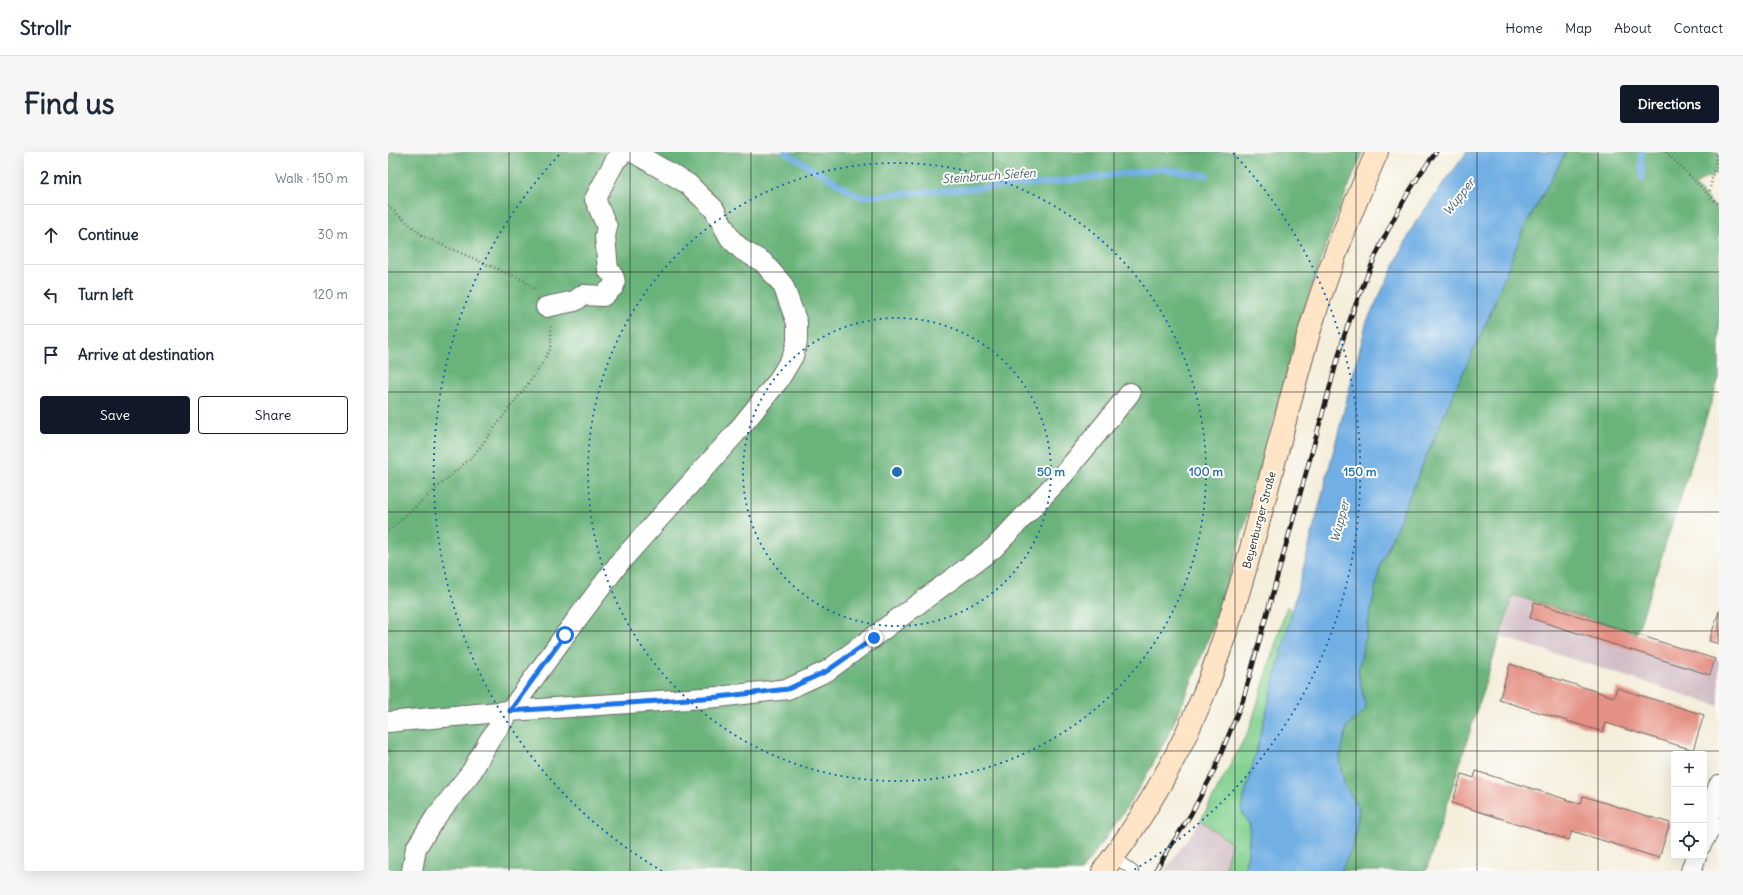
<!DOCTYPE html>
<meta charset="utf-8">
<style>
:root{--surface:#fff;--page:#f6f6f7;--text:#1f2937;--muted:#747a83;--line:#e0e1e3;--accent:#111827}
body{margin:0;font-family:Delius,sans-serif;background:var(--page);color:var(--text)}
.controls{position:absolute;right:12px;bottom:12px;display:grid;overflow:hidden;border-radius:4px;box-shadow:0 4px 16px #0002}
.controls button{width:36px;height:36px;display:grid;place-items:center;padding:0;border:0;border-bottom:1px solid var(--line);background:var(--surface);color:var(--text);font:20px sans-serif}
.stop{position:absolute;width:12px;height:12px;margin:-9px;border:3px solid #1a73e8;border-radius:50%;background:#fff}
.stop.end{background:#1a73e8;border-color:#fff;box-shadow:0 1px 4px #0008}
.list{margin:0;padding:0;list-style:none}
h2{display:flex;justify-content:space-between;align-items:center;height:52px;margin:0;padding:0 16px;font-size:17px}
h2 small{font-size:13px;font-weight:400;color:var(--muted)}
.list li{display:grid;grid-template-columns:26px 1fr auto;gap:12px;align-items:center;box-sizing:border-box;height:60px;padding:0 16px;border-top:1px solid var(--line)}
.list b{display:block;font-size:15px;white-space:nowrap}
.list em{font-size:13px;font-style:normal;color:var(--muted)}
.actions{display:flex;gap:8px;padding:12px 16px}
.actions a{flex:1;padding:9px 0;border:1px solid var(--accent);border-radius:4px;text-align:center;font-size:14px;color:var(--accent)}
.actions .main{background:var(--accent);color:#fff}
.icon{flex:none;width:22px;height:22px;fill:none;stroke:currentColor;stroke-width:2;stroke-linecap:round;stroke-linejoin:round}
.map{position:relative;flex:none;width:1331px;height:719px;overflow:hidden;border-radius:4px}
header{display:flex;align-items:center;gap:24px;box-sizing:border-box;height:56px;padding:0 20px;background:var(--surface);border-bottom:1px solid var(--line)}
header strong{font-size:19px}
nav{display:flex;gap:22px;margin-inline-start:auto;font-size:14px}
.intro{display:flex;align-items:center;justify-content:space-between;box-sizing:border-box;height:96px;padding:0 24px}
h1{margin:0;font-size:28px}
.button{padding:10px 18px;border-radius:4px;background:var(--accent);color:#fff;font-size:14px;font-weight:700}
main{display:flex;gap:24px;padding:0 24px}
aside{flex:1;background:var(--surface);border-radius:4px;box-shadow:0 4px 16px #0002}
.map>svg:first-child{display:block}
</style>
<header>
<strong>Strollr</strong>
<nav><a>Home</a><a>Map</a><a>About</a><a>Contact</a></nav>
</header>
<div class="intro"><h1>Find us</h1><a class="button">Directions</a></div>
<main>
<aside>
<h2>2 min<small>Walk · 150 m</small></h2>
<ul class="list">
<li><svg class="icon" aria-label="ahead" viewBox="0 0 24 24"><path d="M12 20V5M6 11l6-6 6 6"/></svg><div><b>Continue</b></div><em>30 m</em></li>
<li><svg class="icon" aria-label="left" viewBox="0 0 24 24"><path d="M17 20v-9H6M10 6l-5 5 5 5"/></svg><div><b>Turn left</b></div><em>120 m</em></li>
<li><svg class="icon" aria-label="arrive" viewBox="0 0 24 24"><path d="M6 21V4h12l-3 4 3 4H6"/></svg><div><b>Arrive at destination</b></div></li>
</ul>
<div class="actions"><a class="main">Save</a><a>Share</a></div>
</aside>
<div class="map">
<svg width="1331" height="719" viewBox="0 0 1331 719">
<rect width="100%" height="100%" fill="#fdfcf7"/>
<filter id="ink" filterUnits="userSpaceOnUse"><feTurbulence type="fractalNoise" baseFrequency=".025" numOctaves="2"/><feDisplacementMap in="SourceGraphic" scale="8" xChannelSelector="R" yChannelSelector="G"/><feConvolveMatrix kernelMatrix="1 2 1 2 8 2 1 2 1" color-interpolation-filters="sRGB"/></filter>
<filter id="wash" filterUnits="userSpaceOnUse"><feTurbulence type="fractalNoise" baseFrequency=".012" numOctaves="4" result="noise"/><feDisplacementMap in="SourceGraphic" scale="16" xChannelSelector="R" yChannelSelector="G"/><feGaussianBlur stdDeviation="0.9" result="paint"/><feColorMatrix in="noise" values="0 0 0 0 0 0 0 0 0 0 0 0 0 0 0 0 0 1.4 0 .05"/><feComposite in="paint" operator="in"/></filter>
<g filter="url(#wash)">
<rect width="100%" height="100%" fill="#f4eedb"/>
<g fill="#d2bdc6">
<path d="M1125 443 1331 508V554L1112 484Z"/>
<path d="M813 668 844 691 837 719H776Z"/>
</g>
<path fill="#83d292" stroke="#507757" d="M899 454 905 459 853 658 862 673 860 702 856 719H837L843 691 813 668 862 576Z"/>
<g fill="#6ab47c" stroke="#43684c">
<path d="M0 0H975C951 56 929 114 912 172 872 310 843 451 781 581 758 629 726 676 693 719H0Z"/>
<path d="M1178 0H1331V21L1314 28 1307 34 1331 59V226L1249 481 1125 443 1038 719H953L965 694 971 657 957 634 951 609 959 575 978 557 970 520 992 414 1060 253 1100 167 1134 80Z"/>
</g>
<path fill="#71afe4" stroke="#466680" d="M1079 0H1178L1134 80 1100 167 1060 253 992 414 970 520 978 557 959 575 951 609 957 634 971 657 965 694 953 719H856L860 702 862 673 853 658 979 169 1027 71Z"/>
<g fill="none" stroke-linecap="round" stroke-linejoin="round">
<g stroke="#71afe4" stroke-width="6">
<path d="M397 0 472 45 659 31 775 17 819 23"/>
<path d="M1253 0 1254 26"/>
</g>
</g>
<g id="blocks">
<g fill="#e59084">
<path d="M1146 450 1327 507 1322 523 1142 466Z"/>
<path d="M1331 459V492L1321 489Z"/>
<path d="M1122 512 1226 545 1229 536 1316 563 1305 598 1218 571 1215 580 1111 548Z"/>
<path d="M1088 619 1193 652 1195 644 1282 671 1271 706 1184 679 1181 688 1064 651 1074 622 1086 626Z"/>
</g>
</g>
</g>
<g filter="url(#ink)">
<use href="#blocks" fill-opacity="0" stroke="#68665f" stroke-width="1"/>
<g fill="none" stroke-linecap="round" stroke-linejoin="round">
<defs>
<g id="lane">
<path d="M1316 697 1331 672"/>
<path d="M726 705 745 719"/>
</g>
<g id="street">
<path d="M158 155 187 149 195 143 215 144 226 134C228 127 226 123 220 118L217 84 219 75 207 47 227 9 236 0"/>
<path d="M0 570 122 559 330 545 400 537 439 519 606 396 676 322 742 241"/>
<path d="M1316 679 1331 633"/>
<path d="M24 719 28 696 47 666 84 619 102 587 177 483 232 410 346 283 390 229 405 204 409 190V171L395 133 375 110 354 98 342 86 326 57 300 32 245 0"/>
<path d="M1303 719 1308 704"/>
</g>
<path id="secondary" d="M715 719C755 667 790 604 815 544 825 520 833 495 841 470 873 373 894 272 923 174 941 115 964 57 989 0"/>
</defs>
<use href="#lane" stroke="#68665f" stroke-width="12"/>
<use href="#street" stroke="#68665f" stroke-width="22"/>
<use href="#secondary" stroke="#68665f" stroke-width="24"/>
<g stroke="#68665f" stroke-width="2.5" stroke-dasharray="1 3" stroke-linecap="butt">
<path d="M1278 0 1331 53"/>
<path d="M1321 43 1329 0"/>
<path d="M0 54 36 85 137 129 147 138"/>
<path d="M0 379 86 303 149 220 163 196V174"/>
</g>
<use href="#lane" stroke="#fff" stroke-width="10"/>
<use href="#street" stroke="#fff" stroke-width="20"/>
<use href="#secondary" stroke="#ffe4c6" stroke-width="22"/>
<defs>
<path id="rail" d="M767 719 803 662 825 621 855 548 956 184C979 119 1006 55 1048 0"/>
</defs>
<use href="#rail" stroke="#1c1c1c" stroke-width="4.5"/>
<use href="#rail" stroke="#fdfcf7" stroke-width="3" stroke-dasharray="9" stroke-linecap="butt"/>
</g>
</g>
<g fill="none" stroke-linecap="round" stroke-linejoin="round" filter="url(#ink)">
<path stroke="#1a73e8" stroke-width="5" d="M177 483 122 559 330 545 400 537 439 519 486 486"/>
</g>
<path fill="none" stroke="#1c1c1c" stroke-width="1" stroke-opacity="0.55" d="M121 0V719M242 0V719M363 0V719M484 0V719M605 0V719M726 0V719M847 0V719M968 0V719M1089 0V719M1210 0V719M0 120H1331M0 240H1331M0 360H1331M0 479H1331M0 599H1331"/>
<g fill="none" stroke="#1f6fb2" stroke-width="2" stroke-dasharray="2 4">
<circle cx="509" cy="320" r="154"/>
<circle cx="509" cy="320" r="309"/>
<path d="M274 719A463 463 0 0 1 173 1M845 1A463 463 0 0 1 744 719"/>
</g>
<g text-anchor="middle" stroke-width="4" stroke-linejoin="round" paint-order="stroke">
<g font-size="11" fill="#1c1c1c" stroke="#fdfcf7">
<text transform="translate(871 368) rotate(-75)" y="4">Beyenburger Straße</text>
</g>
<g font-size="12" font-style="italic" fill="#425e76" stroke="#fdfcf7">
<text transform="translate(601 24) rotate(-4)" y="4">Steinbruch Siefen</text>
<text transform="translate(1071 45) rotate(-52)" y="4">Wupper</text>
<text transform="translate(952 369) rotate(-75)" y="4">Wupper</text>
</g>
</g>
<circle cx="509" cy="320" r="6" fill="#1f6fb2" stroke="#fdfcf7" stroke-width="2"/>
<g font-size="12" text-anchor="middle" font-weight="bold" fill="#1f6fb2" stroke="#fdfcf7" stroke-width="4" stroke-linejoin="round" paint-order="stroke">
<text x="663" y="324">50 m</text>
<text x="818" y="324">100 m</text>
<text x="972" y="324">150 m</text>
</g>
</svg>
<div class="controls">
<button>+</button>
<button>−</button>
<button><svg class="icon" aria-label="locate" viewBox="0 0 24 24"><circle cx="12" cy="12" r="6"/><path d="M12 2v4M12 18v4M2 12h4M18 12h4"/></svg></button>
</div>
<div class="stop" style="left:177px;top:483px"></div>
<div class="stop end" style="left:486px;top:486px"></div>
</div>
</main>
